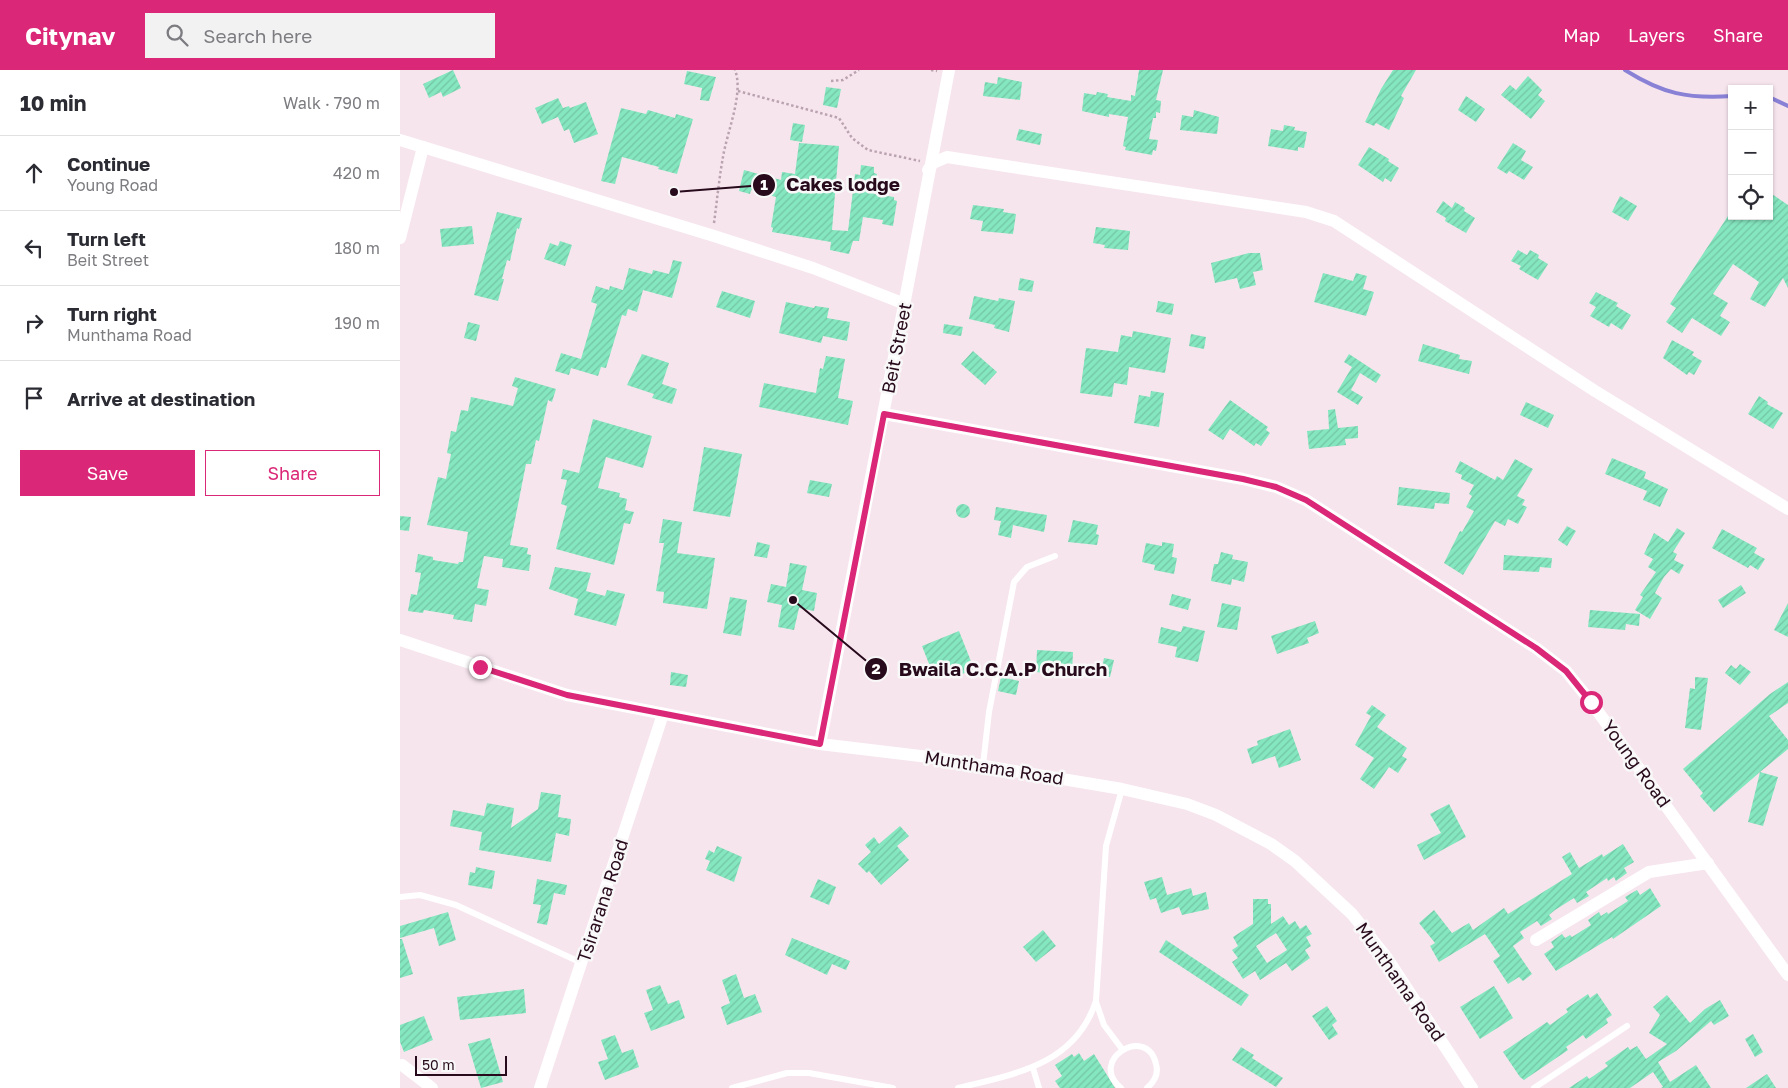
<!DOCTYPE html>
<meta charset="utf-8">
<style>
:root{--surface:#fff;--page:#f2f2f3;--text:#2b2b33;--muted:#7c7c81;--line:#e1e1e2;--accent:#db2777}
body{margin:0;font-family:"Golos Text",sans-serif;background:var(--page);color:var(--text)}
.controls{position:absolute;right:15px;top:15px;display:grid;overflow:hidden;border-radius:0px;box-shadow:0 1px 4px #0004}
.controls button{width:45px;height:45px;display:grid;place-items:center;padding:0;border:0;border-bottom:1px solid var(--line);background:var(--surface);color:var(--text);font:25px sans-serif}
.scale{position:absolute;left:15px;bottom:12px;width:92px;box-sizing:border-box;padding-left:5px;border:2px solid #270a1b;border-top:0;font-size:14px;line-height:18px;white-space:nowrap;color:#270a1b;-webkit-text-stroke:4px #f8f8f8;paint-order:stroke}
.stop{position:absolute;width:15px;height:15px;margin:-11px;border:4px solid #db2777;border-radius:50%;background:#fff}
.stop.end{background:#db2777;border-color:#fff;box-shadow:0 1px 5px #0008}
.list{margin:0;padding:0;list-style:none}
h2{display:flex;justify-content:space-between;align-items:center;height:65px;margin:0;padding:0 20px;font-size:21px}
h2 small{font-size:16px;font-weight:400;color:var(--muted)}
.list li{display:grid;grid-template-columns:32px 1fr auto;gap:15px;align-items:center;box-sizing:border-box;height:75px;padding:0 20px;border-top:1px solid var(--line)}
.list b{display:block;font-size:19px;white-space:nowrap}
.list p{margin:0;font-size:16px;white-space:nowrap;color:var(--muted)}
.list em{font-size:16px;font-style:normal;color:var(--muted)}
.actions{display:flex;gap:10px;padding:15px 20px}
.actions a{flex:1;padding:11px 0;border:1px solid var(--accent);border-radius:0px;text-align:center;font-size:18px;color:var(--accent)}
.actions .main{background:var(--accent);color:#fff}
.icon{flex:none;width:28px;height:28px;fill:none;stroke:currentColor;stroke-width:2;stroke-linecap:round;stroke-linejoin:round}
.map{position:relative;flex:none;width:1388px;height:1018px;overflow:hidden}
header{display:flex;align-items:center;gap:30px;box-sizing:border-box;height:70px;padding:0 25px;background:var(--accent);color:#fff}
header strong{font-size:24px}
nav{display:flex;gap:28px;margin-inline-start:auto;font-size:18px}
.search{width:350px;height:45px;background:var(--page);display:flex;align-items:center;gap:12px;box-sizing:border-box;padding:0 18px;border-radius:0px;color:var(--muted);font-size:19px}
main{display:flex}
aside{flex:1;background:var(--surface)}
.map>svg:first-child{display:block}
</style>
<header>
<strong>Citynav</strong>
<div class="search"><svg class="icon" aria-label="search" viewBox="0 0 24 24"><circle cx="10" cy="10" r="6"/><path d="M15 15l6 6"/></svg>Search here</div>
<nav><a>Map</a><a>Layers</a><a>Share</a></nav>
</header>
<main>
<aside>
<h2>10 min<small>Walk · 790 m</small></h2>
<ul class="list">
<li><svg class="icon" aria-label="ahead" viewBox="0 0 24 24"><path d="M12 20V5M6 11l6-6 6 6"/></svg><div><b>Continue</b><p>Young Road</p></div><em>420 m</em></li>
<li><svg class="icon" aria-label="left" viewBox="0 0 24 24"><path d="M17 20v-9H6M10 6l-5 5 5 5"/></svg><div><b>Turn left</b><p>Beit Street</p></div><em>180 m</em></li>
<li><svg class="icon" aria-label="right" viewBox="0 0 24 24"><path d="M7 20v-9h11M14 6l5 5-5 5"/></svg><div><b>Turn right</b><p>Munthama Road</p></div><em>190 m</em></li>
<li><svg class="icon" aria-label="arrive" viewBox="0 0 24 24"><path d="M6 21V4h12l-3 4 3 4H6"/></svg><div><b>Arrive at destination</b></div></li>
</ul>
<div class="actions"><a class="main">Save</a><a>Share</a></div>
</aside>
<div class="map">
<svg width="1388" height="1018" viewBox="0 0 1388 1018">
<defs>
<pattern id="building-hatch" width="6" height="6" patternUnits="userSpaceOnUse" patternTransform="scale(1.25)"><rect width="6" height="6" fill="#85e7c0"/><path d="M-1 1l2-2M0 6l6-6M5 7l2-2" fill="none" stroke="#73c5a4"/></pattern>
</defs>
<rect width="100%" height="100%" fill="#f7e5ee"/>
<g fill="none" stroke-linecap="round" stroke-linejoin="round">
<g stroke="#8981d6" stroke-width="4">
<path d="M1225 0C1263 24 1288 29 1332 26"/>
<path d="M1369 27 1388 36"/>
</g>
</g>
<g fill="url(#building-hatch)" fill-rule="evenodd">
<path d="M53 0 61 18 43 27 41 22 29 28 23 14Z"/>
<path d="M739 0H763L756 30 761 31 760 43 756 42V48H753L749 69 758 70 756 81 753 80 752 85 725 80 726 77 723 76 728 47 709 44V47L682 41 684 23 696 25 697 22 708 24 707 27 731 31V25L735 26Z"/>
<path d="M993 0H1016L1001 26 1004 28 989 60 976 53 974 56 965 52 981 19Z"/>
<path d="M287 1 316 7 309 31 300 30 302 18 284 14Z"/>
<path d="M1128 6 1142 20 1138 25 1145 31 1131 49 1101 25 1110 15 1116 20Z"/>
<path d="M598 7 622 12 620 30 583 26 585 12 597 14Z"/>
<path d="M426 17 441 19 437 38 423 35Z"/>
<path d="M1066 26 1085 39 1076 52 1058 40Z"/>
<path d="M158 28 163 38 169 36 170 38 186 32 198 64 174 73 169 59 164 61 158 47 142 54 135 38Z"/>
<path d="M221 38 246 44 248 40 275 48 276 44 293 49 277 104 258 99 259 97 222 87 215 114 201 111Z"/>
<path d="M794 40 819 47 817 64 780 60 782 45 793 47Z"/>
<path d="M393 53 405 55 402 72 390 70Z"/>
<path d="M884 55 895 57 894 60 907 62 904 78 898 77V81L868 76 871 59 883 61Z"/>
<path d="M619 59 642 64 640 75 616 70Z"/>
<path d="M399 73 439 76 432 160 448 161 455 104 460 105 461 95 474 97V103L477 104 474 124 494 127V130L497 131 493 156 482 154 483 150 463 147 459 171H453L449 184 430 180 431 172 372 162 373 158 371 157 376 127 351 120 350 124 339 121 344 100 381 110 382 102 395 104Z"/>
<path d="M1113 73 1126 81 1121 90 1133 97 1124 110 1109 101 1107 104 1097 98Z"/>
<path d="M969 77 989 89 988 91 999 98 991 112 985 108 983 112 958 95Z"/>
<path d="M1369 122 1388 135V218L1383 208 1365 237 1350 229 1359 212 1333 194 1313 224 1328 233 1320 246 1330 252 1321 266 1292 248 1282 263 1266 252 1276 238 1270 234 1328 146H1369Z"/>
<path d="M1220 126 1237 136 1228 151 1212 142Z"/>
<path d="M1043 131 1052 138 1055 132 1065 138 1064 141 1075 148 1066 163 1045 151 1046 148 1036 142Z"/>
<path d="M573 135 604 139 603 142 616 144 613 164 581 161 583 151 570 149Z"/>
<path d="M97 142 122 148 119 159 117 158 110 191 107 190 102 209H104L98 231 74 225Z"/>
<path d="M72 156 74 174 42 177 40 159Z"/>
<path d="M696 157 730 161 728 180 704 178 705 175 693 173Z"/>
<path d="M160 171 172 175 165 196 144 189 150 173 158 176Z"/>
<path d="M1118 180 1127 185 1130 180 1139 185 1138 188 1148 194 1138 210 1119 199 1121 196 1111 191Z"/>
<path d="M849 183H860L863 200 853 202 856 215 840 219 837 208 815 213 811 193Z"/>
<path d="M273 190 282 192 272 228 243 220 237 242 228 239 226 246 222 245 206 298 201 297 198 306 171 298 169 305 155 301 161 283 181 289 197 234 191 232 196 216 209 220 210 216 223 220 229 198 252 204 253 200 269 204Z"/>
<path d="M923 203 953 211 956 203 967 206 963 219 974 222 966 246 914 232Z"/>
<path d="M620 208 634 211 632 222 618 220Z"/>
<path d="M322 221 355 231 350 248 316 237Z"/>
<path d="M1196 222 1218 233 1216 236 1231 245 1222 260 1211 253 1209 257 1190 246 1196 237 1189 233Z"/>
<path d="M574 226 598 231 599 228 615 231 609 262 594 258 595 255 569 249Z"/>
<path d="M758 231 774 234 772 245 756 242Z"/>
<path d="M386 232 414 238 415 236 429 238 427 248 450 252 447 271 423 266 421 273 379 263Z"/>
<path d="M68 252 80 255 76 271 64 268Z"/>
<path d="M544 254 563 257 561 266 543 263Z"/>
<path d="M733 261 771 268 765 303 729 297 727 315 714 313 712 327 680 323 686 278 718 282 721 265 732 267Z"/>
<path d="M791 264 806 267 804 279 789 276Z"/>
<path d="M1272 270 1294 282 1292 285 1302 291 1294 305 1289 302 1287 305 1263 288Z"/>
<path d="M1023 274 1060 285 1059 289 1072 291 1069 304 1018 291Z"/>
<path d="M573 281 597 302 585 315 561 294Z"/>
<path d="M242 284 269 293 262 314 277 319 272 334 252 328 254 324 227 315Z"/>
<path d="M949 284 981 305 976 313 960 303 951 320 963 327 958 335 937 322 952 297 944 292Z"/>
<path d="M426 286 445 289 438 328 453 331 448 355 359 337 364 313 416 323 420 298 423 299Z"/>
<path d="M115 307 156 319 152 332 148 330 139 371 136 370 131 394H126L110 475 128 478 127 484 131 485 129 501 102 497 103 489 84 486 77 518 89 520 86 536 75 534 72 552 53 549 54 545 24 540 23 543 8 541 11 524 17 525 21 503 15 502 18 484 33 487V490L58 494 59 492H63L68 462 27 455 38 407 46 409 51 384 47 383 51 361 56 362 61 340 68 341 71 327 113 336 118 318 112 316Z"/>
<path d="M751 321 764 323 759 357 734 353 739 325 750 327Z"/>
<path d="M1359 326 1368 332 1367 334 1383 343 1373 359 1348 344Z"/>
<path d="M830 330 868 357 866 360 870 363 861 376 856 373 854 376 830 359 823 370 808 360Z"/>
<path d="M1126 332 1154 345 1148 358 1120 345Z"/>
<path d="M935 339 938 358 958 356V368L945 369 946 375 909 379 907 361 929 359 928 340Z"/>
<path d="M193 349 252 366 243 398 206 387 198 418 220 423 219 427 227 429 225 440 234 442 230 454 224 453 214 495 156 479 167 436 161 434 167 410 161 409 163 399 179 403Z"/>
<path d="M304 377 342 384 330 447 293 441Z"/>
<path d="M1212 388 1246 402 1244 408 1268 419 1260 437 1243 430 1247 421 1205 404Z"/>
<path d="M1115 389 1133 399 1117 426 1125 430 1122 435 1127 437 1118 454 1108 449 1105 456 1095 451 1063 505 1044 493 1060 461 1062 462 1074 441 1066 437 1072 426 1069 424 1074 415 1061 409 1062 405 1055 402 1060 391 1095 410 1097 406 1103 410Z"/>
<path d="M410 410 432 414 429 427 407 423Z"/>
<path d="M999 417 1050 423 1049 434 1035 433 1034 439 997 435Z"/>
<circle cx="563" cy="441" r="7"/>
<path d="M596 437 647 445 644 462 613 455 611 468 598 465 601 451 594 450Z"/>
<path d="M0 446 11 447 9 461 0 460Z"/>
<path d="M263 449 282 452 277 483 315 488 307 539 263 533 264 522 256 521 264 473H259Z"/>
<path d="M673 450 698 455 696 464 699 465 697 475 668 472Z"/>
<path d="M1167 456 1176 461 1167 476 1158 470Z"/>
<path d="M1277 458 1285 463 1273 482 1277 484 1274 490 1284 495 1279 504 1271 499 1264 507 1255 523 1262 528 1250 549 1235 540 1243 527 1240 525 1256 502 1248 497 1253 489 1244 484 1254 463 1268 472Z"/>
<path d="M1322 459 1357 478 1354 483 1365 489 1358 500 1350 495 1348 498 1312 478Z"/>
<path d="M357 472 370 475 367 488 354 486Z"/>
<path d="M762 472 774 474 772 487 777 488 774 504 754 500 755 495 742 492 746 473 762 476Z"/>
<path d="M821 482 833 485 832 489 848 492 844 512 832 509 831 515 811 511 814 494H818Z"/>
<path d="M1104 485 1152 488 1151 498 1140 497 1139 502 1103 500Z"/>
<path d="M390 493 407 496 402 520 417 523 414 541 399 538 394 560 378 557 382 535 367 532 371 514 386 517Z"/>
<path d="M155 497 191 503 186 521 205 526 207 520 225 524 216 556 174 545 178 529 149 519Z"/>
<path d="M1341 515 1346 523 1323 538 1318 530Z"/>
<path d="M772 524 791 529 788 540 769 535Z"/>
<path d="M330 527 347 530 341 566 323 563Z"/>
<path d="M822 533 841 537 837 560 817 557Z"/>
<path d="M1388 533V567L1374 560Z"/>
<path d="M1190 540 1240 544 1239 556 1226 554 1225 560 1188 557Z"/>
<path d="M915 551 919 563 907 568 909 573 877 584 871 566Z"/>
<path d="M783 556 805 561 798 592 775 587 777 577 758 573 761 557 781 562Z"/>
<path d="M559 561 574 599 560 605 556 595 533 604 522 576Z"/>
<path d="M637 580 673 582 672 604H663V608L646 607V603L636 602Z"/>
<path d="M704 588 714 590 710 607 700 606Z"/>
<path d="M1340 594 1351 602 1340 615 1325 603 1331 595 1336 599Z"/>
<path d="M271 602 288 605 286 617 270 615Z"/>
<path d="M601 607 619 611 616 625 598 621Z"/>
<path d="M1295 607 1308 608 1301 660 1285 658 1290 618 1295 619Z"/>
<path d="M1388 612V633L1369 646 1388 670V679L1360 702 1378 707 1363 756 1348 752 1360 702 1314 742 1300 726 1303 723 1283 699 1370 624Z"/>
<path d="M972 635 986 645 977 657 1007 678 1002 686 1007 689 998 703 989 697 974 719 960 709 974 688 955 675 971 646 966 643Z"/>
<path d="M890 659 901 690 879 698 875 686 852 694 847 679 858 675 857 671Z"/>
<path d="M141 722 161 725 158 747 171 749 169 766 156 763 151 792 79 780 82 762 50 756 53 740 84 746 87 733 114 738 111 758 138 739Z"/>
<path d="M1049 734 1066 767 1024 790 1017 775 1041 763 1030 744Z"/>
<path d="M500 756 509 766 497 776 509 790 481 815 469 801 467 803 458 794 471 782 465 775 474 767 479 774Z"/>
<path d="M1223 774 1234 792 1224 798 1227 803 1216 811 1214 807 1208 811 1207 808 1186 822 1189 826 1177 833 1174 828 1155 840 1149 845 1152 849 1141 856 1137 851 1120 862 1124 868 1113 876 1132 904 1123 911 1119 907 1108 914 1093 891 1100 886 1085 864 1039 892 1030 876 1035 873 1019 853 1034 840 1052 863 1069 853 1073 860 1104 838 1108 844 1172 804 1162 787 1170 782 1179 798 1202 784 1203 787Z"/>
<path d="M317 776 342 787 334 812 306 800 310 791 305 789 309 780 314 783Z"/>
<path d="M76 797 95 801 92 819 68 815 70 802 75 803Z"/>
<path d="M762 807 767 825 791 818 793 826 806 822 809 839 782 845 779 837 761 843 756 828 750 830 744 812Z"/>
<path d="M137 809 167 815 165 825 154 823 147 855 137 853 141 835 133 834Z"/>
<path d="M418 809 436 817 429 835 410 827Z"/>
<path d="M1250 818 1261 836 1213 869 1212 867 1156 901 1144 884 1154 877 1151 872 1162 864 1165 868 1170 865 1172 867 1191 855 1188 850 1199 842 1201 846 1207 842 1208 844 1228 831 1225 827 1237 820 1240 825Z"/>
<path d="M853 829H868V834H871V854L883 846 889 855 895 851 900 859 906 855 912 864 906 867 911 876 905 880 910 888 892 901 886 893 860 910 855 901 843 909 832 892 838 888 832 880 838 876 833 867 853 854ZM876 863 887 880 867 893 856 876Z"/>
<path d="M48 842 56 870 39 876 34 858 0 868V856Z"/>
<path d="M643 860 656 876 636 892 623 877Z"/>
<path d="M392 868 450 891 446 900 432 894 427 905 385 885Z"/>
<path d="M0 869H2L13 904 0 908Z"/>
<path d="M766 870 849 925 841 936 759 882Z"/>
<path d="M336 904 344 928 355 924 362 942 327 955 321 937 330 933 322 910Z"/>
<path d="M260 915 268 934 279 930 285 948 251 961 244 943 253 940 246 920Z"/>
<path d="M1094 916 1113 948 1080 969 1060 937Z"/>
<path d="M124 919 126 943 60 950 57 927Z"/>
<path d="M1197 923 1212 945 1206 949 1208 953 1186 969 1183 965 1166 977 1168 980 1124 1010 1120 1007 1103 982 1147 952 1150 955 1168 942 1166 939 1188 924 1190 928Z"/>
<path d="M1267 925 1290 953 1305 939 1320 930 1329 946 1314 955 1311 951 1276 981 1258 992 1270 1012 1296 995 1311 1018H1261L1263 1017 1253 1002 1230 1018H1169L1187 1006 1189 1009 1208 996 1205 993 1228 977 1230 980 1237 976 1246 989 1267 974 1249 963 1260 945 1253 937Z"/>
<path d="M927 936 937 951 932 955 938 964 929 970 912 946Z"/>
<path d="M24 946 33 970 4 982 0 972V955Z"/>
<path d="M1353 964 1363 982 1355 987 1345 969Z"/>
<path d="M215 965 222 983 233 979 239 997 205 1010 198 992 208 989 201 970Z"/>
<path d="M90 968 103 1012 81 1018 68 974Z"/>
<path d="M841 977 854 985 852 988 883 1008 876 1017 832 990Z"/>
<path d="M679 983 684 991 694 984 715 1018H660L655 1011 662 1006 655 995 672 984 674 987Z"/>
<path d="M1367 1004 1376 1018H1346Z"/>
</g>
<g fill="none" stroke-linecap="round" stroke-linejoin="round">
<g stroke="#b9a3af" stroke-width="2.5" stroke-dasharray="2.5 2.5" stroke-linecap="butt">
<path d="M531 0 537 1"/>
<path d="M431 11 443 10 459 0"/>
<path d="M338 21 439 48 452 68 468 80 520 91"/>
<path d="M314 153C317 131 319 109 323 87 327 62 344 23 335 0"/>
</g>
<g stroke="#fff" stroke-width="6">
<path d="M583 695 589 642 614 512 627 497 655 486"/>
<path d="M0 827 20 825 56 835 182 893"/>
<path d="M696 932 704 955 722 979"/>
<path d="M633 998 639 1018"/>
<path d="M332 1018 387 1003H409L493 1018"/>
<path d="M558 1018C615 1004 675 995 696 931L706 776 722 719"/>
<path d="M721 1018C687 990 747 954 756 994 759 1004 754 1012 747 1018"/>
<path d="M1134 1018 1227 956"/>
</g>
<g stroke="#fff" stroke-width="12">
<path d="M0 70 314 166 413 198 505 234"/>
<path d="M528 100 533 93 547 87 906 142 934 151 1195 321 1388 439"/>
<path d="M0 168 23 77"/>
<path d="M484 344 843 409 876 417 906 430 1136 578 1166 601 1191 632 1388 905"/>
<path d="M0 570 167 625 420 674 537 688 722 719 787 734 816 745 871 774 895 791 952 844 987 888 1072 1018"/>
<path d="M420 674 549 0"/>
<path d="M1136 870 1249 802 1308 793"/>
<path d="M2 995 32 1018"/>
<path d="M140 1018 263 644"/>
</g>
</g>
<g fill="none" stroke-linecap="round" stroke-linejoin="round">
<path stroke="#db2777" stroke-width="6" d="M80 597 167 625 420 674 484 344 843 409 876 417 906 430 1136 578 1166 601 1191 632"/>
</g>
<g text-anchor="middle" stroke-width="5" stroke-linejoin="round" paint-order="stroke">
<g font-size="18" fill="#270a1b" stroke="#f8f8f8">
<text transform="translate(497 278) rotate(-79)" y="6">Beit Street</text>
<text transform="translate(1236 694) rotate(54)" y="6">Young Road</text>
<text transform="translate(594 698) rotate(9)" y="6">Munthama Road</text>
<text transform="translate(203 831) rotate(-72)" y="6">Tsirarana Road</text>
<text transform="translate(1000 912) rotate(55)" y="6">Munthama Road</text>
</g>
</g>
<path fill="none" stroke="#270a1b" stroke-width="2" d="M274 122L364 115M393 530L476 599"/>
<g fill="#270a1b" stroke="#f8f8f8" stroke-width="2">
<circle cx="274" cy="122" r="5"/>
<circle cx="393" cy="530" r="5"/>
<circle cx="364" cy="115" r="12"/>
<circle cx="476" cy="599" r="12"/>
</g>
<g font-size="15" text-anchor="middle" font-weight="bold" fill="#fff">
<text x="364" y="120">1</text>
<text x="476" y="604">2</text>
</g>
<g font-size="19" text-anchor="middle" font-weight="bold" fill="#270a1b" stroke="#f8f8f8" stroke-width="5" stroke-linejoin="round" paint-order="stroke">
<text x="443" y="121">Cakes lodge</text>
<text x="603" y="606">Bwaila C.C.A.P Church</text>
</g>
</svg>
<div class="controls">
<button>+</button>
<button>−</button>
<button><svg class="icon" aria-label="locate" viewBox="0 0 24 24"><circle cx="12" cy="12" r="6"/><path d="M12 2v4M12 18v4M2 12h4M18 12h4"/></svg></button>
</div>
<div class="scale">50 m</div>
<div class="stop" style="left:1191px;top:632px"></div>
<div class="stop end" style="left:80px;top:597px"></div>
</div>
</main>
